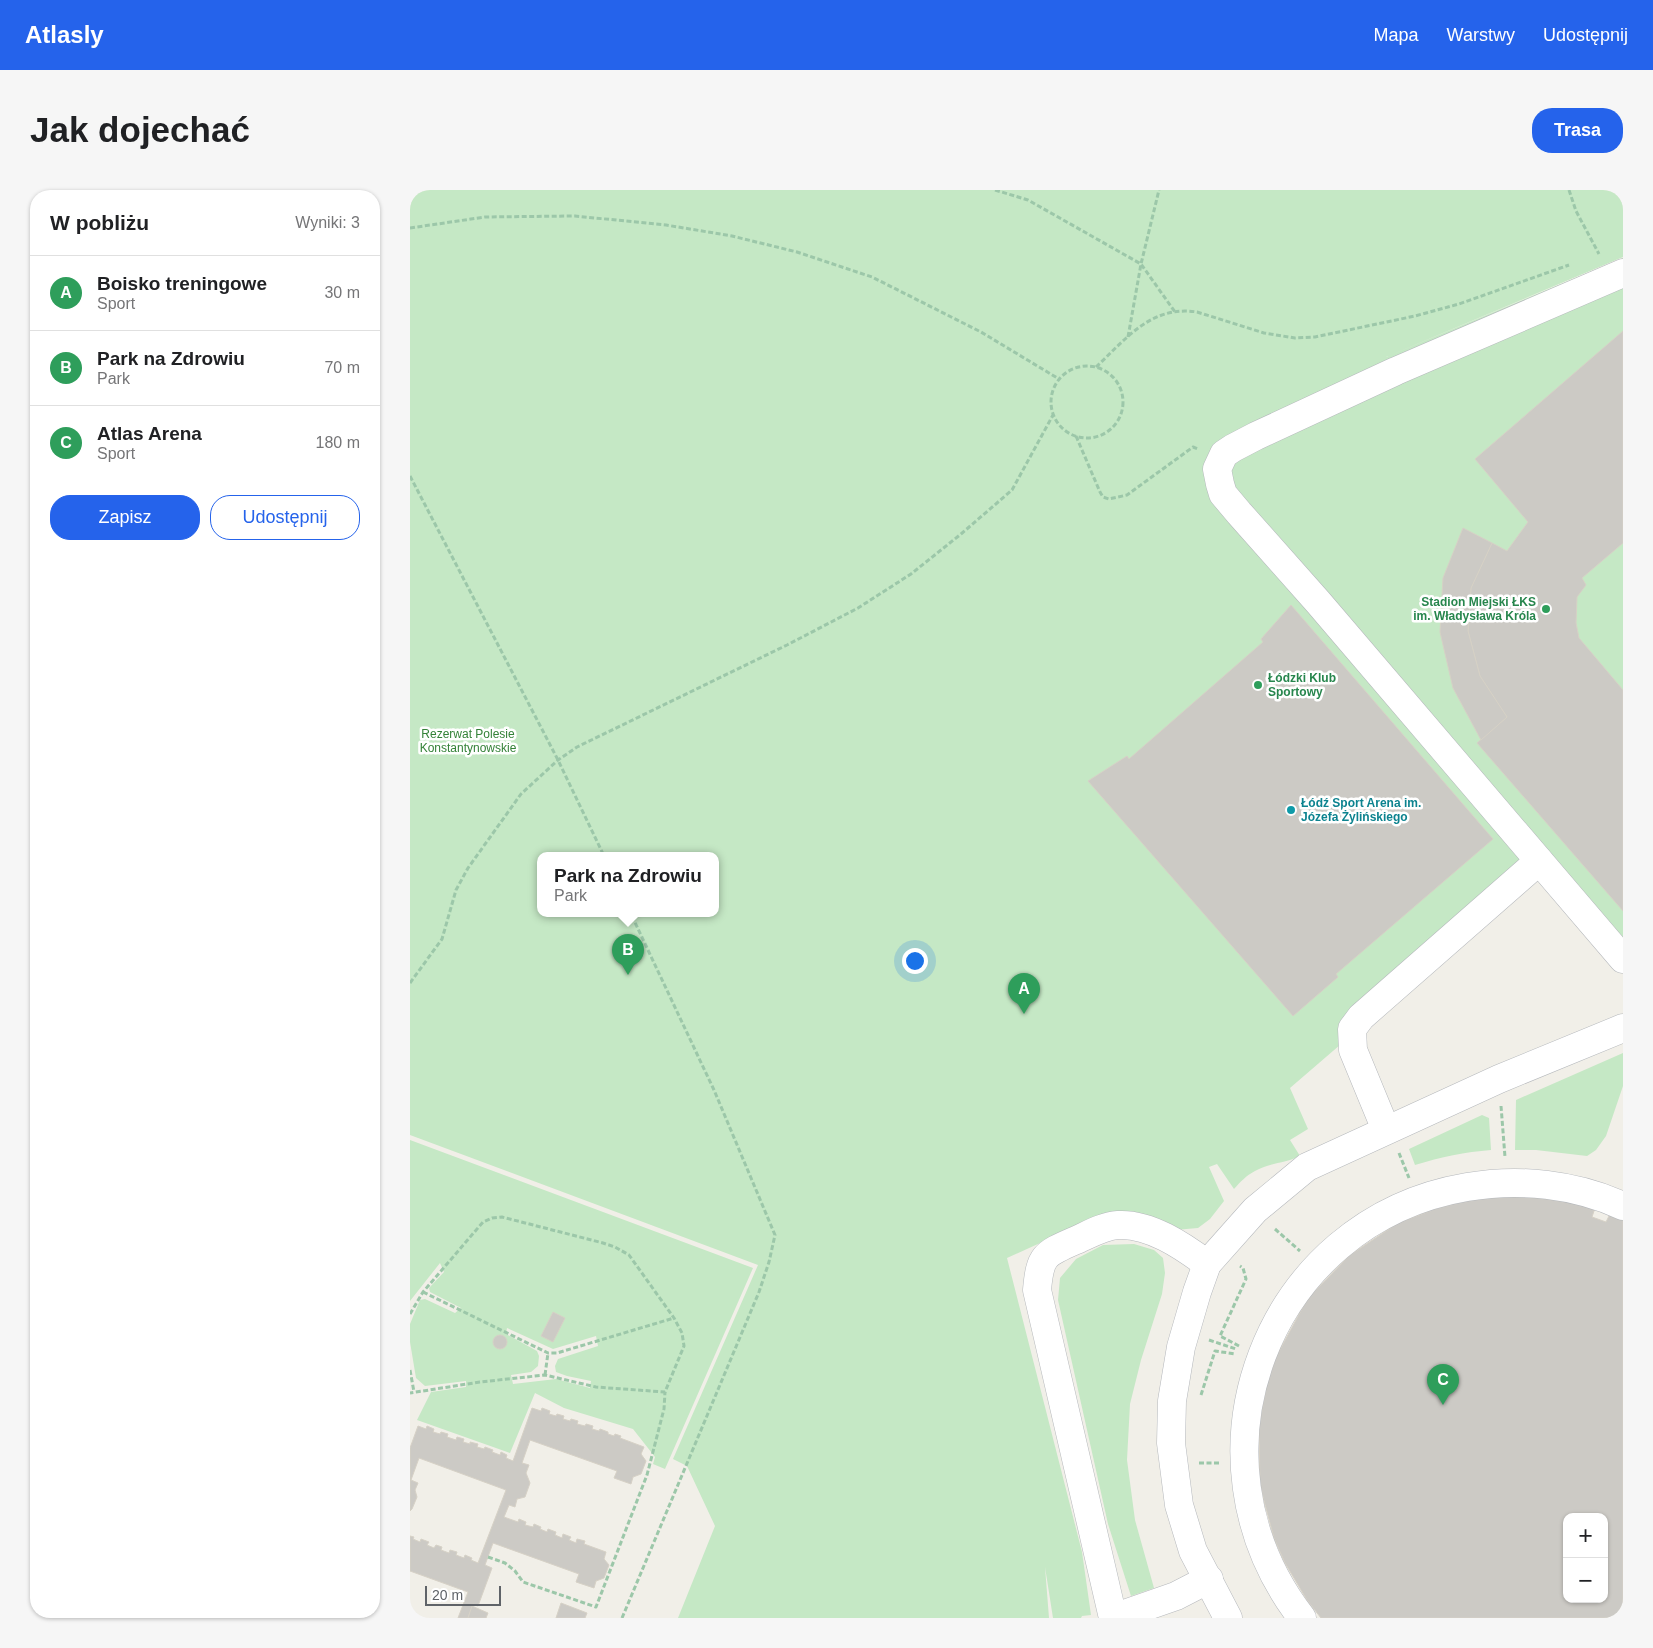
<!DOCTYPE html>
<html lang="pl">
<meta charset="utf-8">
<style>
:root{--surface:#fff;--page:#f6f6f6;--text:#202124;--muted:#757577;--line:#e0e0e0;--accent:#2563eb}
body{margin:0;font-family:Helvetica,sans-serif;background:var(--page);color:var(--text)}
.controls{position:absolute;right:15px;bottom:15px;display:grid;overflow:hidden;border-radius:10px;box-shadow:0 1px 4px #0004}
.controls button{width:45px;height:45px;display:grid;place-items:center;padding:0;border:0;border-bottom:1px solid var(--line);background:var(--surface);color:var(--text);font:25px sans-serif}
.scale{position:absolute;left:15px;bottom:12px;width:76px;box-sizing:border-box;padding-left:5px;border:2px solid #5f6368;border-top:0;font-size:14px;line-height:18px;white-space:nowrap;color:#5f6368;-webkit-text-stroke:4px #fff;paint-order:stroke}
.you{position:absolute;left:504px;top:770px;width:18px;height:18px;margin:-12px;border:4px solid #fff;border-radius:50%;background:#1a73e8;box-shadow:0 0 0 8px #1a73e833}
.badge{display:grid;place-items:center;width:32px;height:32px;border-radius:50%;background:var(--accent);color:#fff;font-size:16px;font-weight:700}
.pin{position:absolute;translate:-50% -41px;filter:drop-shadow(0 1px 2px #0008)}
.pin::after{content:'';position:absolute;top:26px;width:18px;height:15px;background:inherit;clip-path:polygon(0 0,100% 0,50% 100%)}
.popup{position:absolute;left:127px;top:662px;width:182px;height:65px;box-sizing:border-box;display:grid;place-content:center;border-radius:10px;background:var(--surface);filter:drop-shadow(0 1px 4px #0005);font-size:16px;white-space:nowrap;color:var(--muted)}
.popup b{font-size:19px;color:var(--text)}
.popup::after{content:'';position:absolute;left:50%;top:100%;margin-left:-10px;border:10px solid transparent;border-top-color:var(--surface)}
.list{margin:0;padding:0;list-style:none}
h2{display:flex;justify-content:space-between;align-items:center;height:65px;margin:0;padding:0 20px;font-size:21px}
h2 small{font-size:16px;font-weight:400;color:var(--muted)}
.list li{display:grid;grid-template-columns:32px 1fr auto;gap:15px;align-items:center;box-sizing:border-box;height:75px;padding:0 20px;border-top:1px solid var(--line)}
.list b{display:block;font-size:19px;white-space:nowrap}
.list p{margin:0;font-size:16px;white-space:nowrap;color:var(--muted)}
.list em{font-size:16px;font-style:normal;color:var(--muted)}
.actions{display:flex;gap:10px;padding:15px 20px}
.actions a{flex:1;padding:11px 0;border:1px solid var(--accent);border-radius:20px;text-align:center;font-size:18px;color:var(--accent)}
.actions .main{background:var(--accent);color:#fff}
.map{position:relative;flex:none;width:1213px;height:1428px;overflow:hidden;border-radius:20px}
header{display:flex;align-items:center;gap:30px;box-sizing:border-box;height:70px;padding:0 25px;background:var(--accent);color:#fff}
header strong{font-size:24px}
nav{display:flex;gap:28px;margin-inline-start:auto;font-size:18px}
.intro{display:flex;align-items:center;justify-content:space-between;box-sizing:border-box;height:120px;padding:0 30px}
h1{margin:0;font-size:35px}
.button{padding:12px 22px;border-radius:20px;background:var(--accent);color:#fff;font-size:18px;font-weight:700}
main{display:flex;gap:30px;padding:0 30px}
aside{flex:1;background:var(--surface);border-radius:20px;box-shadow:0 1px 4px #0004}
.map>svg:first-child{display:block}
</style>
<header>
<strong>Atlasly</strong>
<nav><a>Mapa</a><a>Warstwy</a><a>Udostępnij</a></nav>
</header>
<div class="intro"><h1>Jak dojechać</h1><a class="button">Trasa</a></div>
<main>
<aside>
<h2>W pobliżu<small>Wyniki: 3</small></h2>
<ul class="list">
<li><span class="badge" style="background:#2e9e5b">A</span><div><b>Boisko treningowe</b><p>Sport</p></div><em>30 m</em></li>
<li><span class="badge" style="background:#2e9e5b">B</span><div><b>Park na Zdrowiu</b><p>Park</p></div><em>70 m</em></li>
<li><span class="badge" style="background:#2e9e5b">C</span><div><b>Atlas Arena</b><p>Sport</p></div><em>180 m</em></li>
</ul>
<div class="actions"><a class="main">Zapisz</a><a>Udostępnij</a></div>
</aside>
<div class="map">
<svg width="1213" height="1428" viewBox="0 0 1213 1428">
<rect width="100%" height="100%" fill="#f1efe8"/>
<g fill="#c5e8c5" fill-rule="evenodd">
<path d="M0 0H1213V67L976 167 1213 68V767L1132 681 880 898 898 939 880 950 890 966C876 973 859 973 845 981 837 985 830 992 824 999L807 974 799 977 814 1011 800 1029 788 1038 765 1040 685 1028 597 1068 672 1362 681 1425 672 1426 671 1428H643L635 1377 639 1428H268L305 1336 277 1276 263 1269 348 1075 0 945ZM130 666H306V724H130Z"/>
<path d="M1213 863V896L1196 946 1186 960 1177 966 1126 960H1105L1106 910Z"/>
<path d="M1072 925 1079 928 1081 960C1055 962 1031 967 1005 975L999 959Z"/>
<path d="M0 950 343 1078 255 1279 243 1274 245 1267 223 1239 154 1218 125 1203 100 1263 7 1230 21 1202 56 1197V1191L15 1196 6 1188 0 1152V1134L10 1110 15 1109 45 1123 51 1118 20 1102 19 1098 34 1082 30 1073 0 1111ZM97 1138 143 1159 186 1146 188 1156 148 1169 145 1176 146 1182 157 1186 181 1191 180 1198 146 1189 103 1194 101 1185 121 1182 128 1176 129 1166 127 1161 96 1144Z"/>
<path d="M724 1054 744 1060 753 1068 755 1083 752 1104 731 1170 720 1214 717 1270 725 1330 744 1398 721 1406 698 1334 648 1110 650 1088 666 1069 693 1055Z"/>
</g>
<g fill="#cccac5" stroke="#d6d1c6" fill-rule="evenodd">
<path d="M1213 141V353L1172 388 1176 395 1167 407 1166 433 1169 448 1213 500V721L1067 553 1097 527 1070 486 1058 441 1061 398 1082 353 1097 361 1118 332 1065 269Z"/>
<path d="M1053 338 1082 353 1061 398 1058 441 1070 486 1097 527 1071 550 1043 498 1030 442 1033 388Z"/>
<path d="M881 415 1083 649 926 784 928 787 883 826 678 591 717 566 719 569 853 452 851 449Z"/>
<path d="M1097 1005 1154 1009 1185 1018 1182 1027 1196 1032 1200 1024 1213 1030V1428H911L897 1410 875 1373 864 1348 853 1307 850 1293 849 1236 857 1194 866 1167 893 1117 901 1105 940 1065 988 1033 1041 1013ZM1157 1327H1194V1409H1157Z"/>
<path d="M143 1122 155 1128 143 1152 131 1146Z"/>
<circle cx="90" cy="1152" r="7"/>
<path d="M122 1218 131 1221 132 1218 140 1221 139 1224 146 1226 147 1224 154 1226 153 1229 160 1231 161 1229 168 1231 167 1234 175 1236 176 1234 183 1236 182 1239 189 1241 190 1239 198 1242V1244L204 1246 205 1244 211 1246 210 1248 234 1257 231 1264 236 1271 231 1284 223 1287 221 1294 204 1288 207 1281 120 1250 112 1273 119 1275 116 1283 120 1293 115 1307 107 1309 105 1317 99 1315 94 1327 108 1332 109 1329 116 1332 115 1335 123 1337 124 1334 131 1337 130 1339 137 1342 138 1339 146 1342 145 1345 152 1348 153 1344 161 1347 159 1350 166 1353 167 1349 175 1351 174 1354 196 1362 194 1369 199 1375 194 1388 186 1391 184 1398 166 1392 169 1384 83 1353 75 1375 82 1378 68 1416 63 1414 58 1428H48L58 1402 0 1381V1346L4 1347 3 1349 10 1352 11 1349 19 1352 17 1355 24 1358 26 1355 32 1357 31 1360 39 1363 40 1360 47 1362 46 1365 54 1368 55 1365 62 1368 61 1370 68 1373 96 1300 9 1268 1 1290 8 1293 5 1300 7 1307 2 1319 0 1321V1258L8 1236 16 1239 17 1236 24 1239 23 1242 30 1244 31 1242 38 1244 37 1247 46 1250 47 1247 54 1249 53 1252 60 1254V1252L68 1254 67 1257 74 1259 75 1257 83 1260 82 1262 90 1265 91 1262 97 1265 96 1268 103 1271Z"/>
<path d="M151 1413 177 1423 175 1428H146Z"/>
<path d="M62 1416 78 1423 76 1428H58Z"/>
</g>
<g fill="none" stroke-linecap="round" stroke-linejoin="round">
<defs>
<g id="minor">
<path d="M1213 83 986 181 846 246 823 258 814 264 807 279 810 294 813 304 829 323 908 412 1213 769"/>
<path d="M976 940 943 860 942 839 951 827 1129 671"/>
<path d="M703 1428 627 1100C630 1066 634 1064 664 1051 678 1045 693 1036 708 1035 739 1033 773 1056 797 1074"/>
<path d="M703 1428 766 1406 799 1389"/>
<path d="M818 1428 783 1361 769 1315 761 1253 762 1211 771 1157 787 1102 797 1074 845 1020 897 977 1089 889 1213 838"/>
<path d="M892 1428C767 1267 856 1031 1057 997 1110 988 1165 994 1213 1016"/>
</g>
</defs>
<use href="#minor" stroke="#b5b8bc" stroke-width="29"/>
<g stroke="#9cc7a9" stroke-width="3" stroke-dasharray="5 2.5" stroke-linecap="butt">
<path d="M585 0 618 10 731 74 765 122"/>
<path d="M1159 0 1166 21 1189 64"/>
<path d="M0 38 75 27 165 26 256 35 322 46 387 62 462 87 571 142 649 189"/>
<path d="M718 147 731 74 749 0"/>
<circle cx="677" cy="212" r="36"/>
<path d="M686 177C716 149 741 115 787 122L854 143 885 148 905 147 1005 126 1049 114 1159 75"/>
<path d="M666 246 690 302 693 307 699 309 717 305 783 257 788 259"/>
<path d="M0 286 148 570 194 666"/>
<path d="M0 793 32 749 46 700 58 678 111 604 148 570 167 557 377 455 448 418 501 384 551 344 602 300 643 225"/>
<path d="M1091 916 1095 967"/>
<path d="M989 963 999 988"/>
<path d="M865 1039 890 1061"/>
<path d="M13 1102 138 1163H147L264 1128"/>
<path d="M0 1124 13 1102 73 1032 82 1028 92 1027 193 1053 205 1057 219 1065 264 1128 272 1143 274 1156 255 1202 186 1197 135 1185 70 1192 0 1203"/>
<path d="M799 1150 826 1159"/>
<path d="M829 1156 810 1146 836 1089 833 1078 830 1076"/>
<path d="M0 1180 4 1202"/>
<path d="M135 1185 138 1163"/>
<path d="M791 1205 805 1161 826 1164"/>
<path d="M789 1273H810"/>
<path d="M78 1367 95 1373 105 1381 113 1392 186 1417 237 1285 254 1219 255 1202"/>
<path d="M212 1428 349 1102 359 1072 365 1045 304 900 221 724"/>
</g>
<use href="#minor" stroke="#fff" stroke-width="28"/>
</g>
<g fill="#2e9e5b" stroke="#fff" stroke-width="2">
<circle cx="1136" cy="419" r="5"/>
<circle cx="848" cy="495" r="5"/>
</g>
<circle fill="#0f9aa8" stroke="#fff" stroke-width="2" cx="881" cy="620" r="5"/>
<g text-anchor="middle" stroke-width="5" stroke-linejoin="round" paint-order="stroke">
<g font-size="12" font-weight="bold" fill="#27864d" stroke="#fff" text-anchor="end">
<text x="1126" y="416">Stadion Miejski ŁKS<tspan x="1126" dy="14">im. Władysława Króla</tspan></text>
<text x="858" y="492" text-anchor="start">Łódzki Klub<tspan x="858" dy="14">Sportowy</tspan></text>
</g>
<g font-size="12" fill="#348238" stroke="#fff">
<text x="58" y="548">Rezerwat Polesie<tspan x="58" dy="14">Konstantynowskie</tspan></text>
</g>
<g font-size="12" font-weight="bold" fill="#0d838f" stroke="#fff" text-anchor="start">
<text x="891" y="617">Łódź Sport Arena im.<tspan x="891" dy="14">Józefa Żylińskiego</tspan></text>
</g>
</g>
</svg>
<div class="controls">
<button>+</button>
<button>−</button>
</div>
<div class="scale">20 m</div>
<div class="you"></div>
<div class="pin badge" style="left:614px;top:824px;background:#2e9e5b">A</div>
<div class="pin badge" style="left:218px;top:785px;background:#2e9e5b">B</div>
<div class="popup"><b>Park na Zdrowiu</b>Park</div>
<div class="pin badge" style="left:1033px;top:1215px;background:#2e9e5b">C</div>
</div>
</main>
